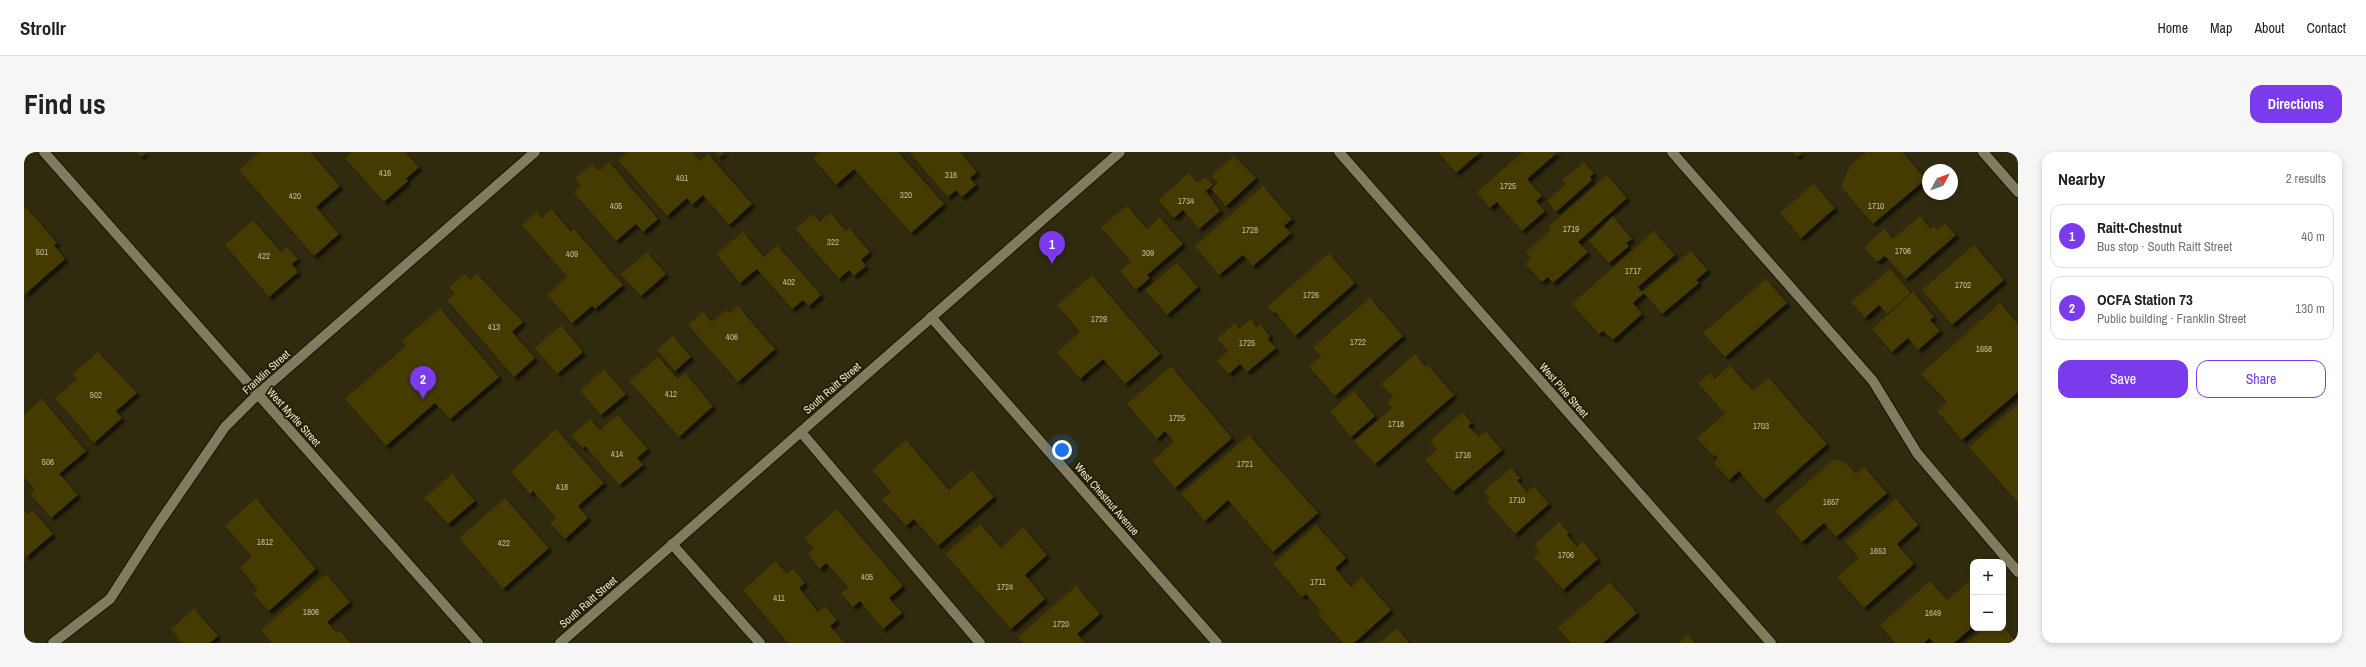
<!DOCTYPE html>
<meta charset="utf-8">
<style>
:root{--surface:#fff;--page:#f6f6f6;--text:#222;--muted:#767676;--line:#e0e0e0;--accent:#7c3aed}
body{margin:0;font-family:"Archivo Narrow",sans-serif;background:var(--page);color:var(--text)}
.controls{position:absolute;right:12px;bottom:12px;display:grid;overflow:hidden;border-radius:8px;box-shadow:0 2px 6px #0003}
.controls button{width:36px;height:36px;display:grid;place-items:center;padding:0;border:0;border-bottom:1px solid var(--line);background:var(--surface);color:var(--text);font:20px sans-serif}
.compass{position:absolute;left:1898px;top:12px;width:36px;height:36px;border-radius:50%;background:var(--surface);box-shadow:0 2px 6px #0003;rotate:49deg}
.you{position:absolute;left:1038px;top:298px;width:14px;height:14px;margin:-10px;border:3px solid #fff;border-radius:50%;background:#1a73e8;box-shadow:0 0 0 6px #1a73e833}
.badge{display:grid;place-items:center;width:26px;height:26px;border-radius:50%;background:var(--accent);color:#fff;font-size:13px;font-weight:700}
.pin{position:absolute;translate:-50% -33px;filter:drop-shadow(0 1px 2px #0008)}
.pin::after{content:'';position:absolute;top:21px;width:14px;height:12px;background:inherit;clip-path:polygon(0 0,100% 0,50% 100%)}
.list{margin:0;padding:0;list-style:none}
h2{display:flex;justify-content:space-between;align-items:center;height:52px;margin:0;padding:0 16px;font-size:17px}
h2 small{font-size:13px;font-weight:400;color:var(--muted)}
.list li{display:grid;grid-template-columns:26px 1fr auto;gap:12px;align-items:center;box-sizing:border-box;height:64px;margin:0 8px 8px;padding:0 8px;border:1px solid var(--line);border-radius:12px}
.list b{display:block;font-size:15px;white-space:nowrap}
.list p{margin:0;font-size:13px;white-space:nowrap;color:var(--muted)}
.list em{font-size:13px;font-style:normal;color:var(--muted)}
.actions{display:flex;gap:8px;padding:12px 16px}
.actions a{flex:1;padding:9px 0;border:1px solid var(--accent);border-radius:12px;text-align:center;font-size:14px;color:var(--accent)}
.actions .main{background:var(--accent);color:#fff}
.map{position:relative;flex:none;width:1994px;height:491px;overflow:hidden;border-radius:12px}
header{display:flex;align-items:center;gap:24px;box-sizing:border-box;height:56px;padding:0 20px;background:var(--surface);border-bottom:1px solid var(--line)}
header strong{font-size:19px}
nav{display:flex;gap:22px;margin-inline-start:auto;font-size:14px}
.intro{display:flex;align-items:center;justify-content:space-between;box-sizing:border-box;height:96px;padding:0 24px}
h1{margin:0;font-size:28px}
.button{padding:10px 18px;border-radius:12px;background:var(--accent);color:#fff;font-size:14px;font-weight:700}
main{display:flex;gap:24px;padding:0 24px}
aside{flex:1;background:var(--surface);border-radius:12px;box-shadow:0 2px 6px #0003}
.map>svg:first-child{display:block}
</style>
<header>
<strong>Strollr</strong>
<nav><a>Home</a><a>Map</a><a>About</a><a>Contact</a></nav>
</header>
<div class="intro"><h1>Find us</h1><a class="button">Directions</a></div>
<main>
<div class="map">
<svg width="1994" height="491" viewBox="0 0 1994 491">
<defs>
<filter id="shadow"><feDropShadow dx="3.5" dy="3.5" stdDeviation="1" flood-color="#0009"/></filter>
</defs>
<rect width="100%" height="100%" fill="#302b0f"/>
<g fill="#453b04" filter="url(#shadow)">
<path d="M113 0H122L117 5Z"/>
<path d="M236 0H286L316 34 292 55 315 82 290 104 215 18Z"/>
<path d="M329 0H381L395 15 382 27 384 29 360 50 321 6Z"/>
<path d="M604 0H668L676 9 684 2 728 52 705 73 679 43 668 53 663 46 643 64 594 8Z"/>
<path d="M691 0H701L695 5Z"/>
<path d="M796 0H874L920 52 887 81 830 17 812 33 789 6Z"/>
<path d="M885 0H936L953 20 946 26 952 33 938 45 932 38 924 45Z"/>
<path d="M1414 0H1456L1432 21Z"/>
<path d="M1499 0H1534L1503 27 1518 44 1512 49 1521 59 1498 79 1473 50 1466 56 1453 40Z"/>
<path d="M1768 0H1779L1773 5Z"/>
<path d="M1842 0H1878L1902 27 1849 72 1817 35 1826 14Z"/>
<path d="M1210 4 1232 26 1202 54 1187 37 1194 31 1187 24Z"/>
<path d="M585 10 634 67 619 80 612 72 592 89 550 41 557 34 551 26 568 12 575 19Z"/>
<path d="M1560 10 1570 21 1566 25 1568 28 1532 60 1523 49 1542 32 1538 28Z"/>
<path d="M1165 21 1174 31 1181 25 1189 33 1182 39 1196 59 1175 77 1159 58 1150 66 1134 48Z"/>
<path d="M1583 23 1603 46 1554 90 1564 100 1529 131 1524 125 1518 130 1501 112 1507 107 1502 100 1526 79 1524 75Z"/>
<path d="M1790 32 1811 56 1777 86 1756 61Z"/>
<path d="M1239 34 1268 67 1260 74 1267 81 1229 114 1219 103 1195 123 1171 94Z"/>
<path d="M1103 54 1123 77 1136 65 1159 92 1123 123 1126 126 1112 138 1096 119 1107 110 1077 75Z"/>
<path d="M2 55 33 91 30 93 41 107 0 143V57Z"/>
<path d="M528 57 547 80 550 77 599 133 571 157 568 154 548 171 523 143 543 125 498 73 513 60 518 66Z"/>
<path d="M806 61 822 79 825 76 846 100 837 108 842 114 830 124 825 118 815 127 771 77 789 62 796 70Z"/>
<path d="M1589 64 1608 87 1602 91 1605 94 1585 111 1565 89Z"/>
<path d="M1896 64 1907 77 1910 74 1913 78 1921 71 1932 83 1882 127 1861 104 1853 110 1840 95 1860 77 1869 87Z"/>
<path d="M229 68 257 100 263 95 274 107 268 112 274 120 245 145 201 93Z"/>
<path d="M1630 79 1651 103 1614 135 1618 140 1667 99 1684 118 1672 128 1675 131 1638 162 1620 141 1609 151 1618 162 1589 188 1579 179 1575 182 1548 152Z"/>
<path d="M719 80 740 105 753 93 797 143 785 154 779 148 768 157 733 117 716 131 692 102Z"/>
<path d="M1950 93 1980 128 1928 173 1898 138Z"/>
<path d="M623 100 642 122 617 144 597 122Z"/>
<path d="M1305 101 1331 131 1271 184 1251 160 1249 161 1243 155Z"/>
<path d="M1153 111 1174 135 1143 163 1121 138Z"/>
<path d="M1866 117 1887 141 1863 162 1855 153 1841 166 1827 150Z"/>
<path d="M441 122 446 128 453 122 499 170 488 180 511 206 490 225 423 148 431 142 425 135Z"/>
<path d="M1068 123 1136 202 1101 232 1079 207 1056 227 1033 200 1056 180 1033 153Z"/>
<path d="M1742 127 1763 151 1701 205 1679 181Z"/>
<path d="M1889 140 1910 165 1906 168 1916 179 1894 198 1884 186 1868 200 1848 177Z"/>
<path d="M1346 146 1379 184 1311 244 1285 215 1297 204 1289 195Z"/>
<path d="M1976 151 1994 172V240L1938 288 1913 259 1923 250 1897 222Z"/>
<path d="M714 154 751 197 714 230 664 173 679 160 688 170 702 158 706 161Z"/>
<path d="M416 156 475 225 426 267 411 251 362 294 321 247 382 194 378 189Z"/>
<path d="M1227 167 1233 175 1236 172 1246 184 1244 187 1252 196 1223 220 1216 212 1205 222 1193 209 1204 199 1193 187 1211 171 1215 177Z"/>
<path d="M537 173 559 200 533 222 511 196Z"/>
<path d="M649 184 667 205 651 219 633 198Z"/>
<path d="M74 200 113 241 92 259 98 266 70 291 31 246 53 227 48 222Z"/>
<path d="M1391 202 1402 215 1404 213 1430 243 1351 312 1330 289 1368 256 1363 251 1369 245 1357 232Z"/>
<path d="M634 205 654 227 661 221 689 254 655 285 605 229Z"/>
<path d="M1706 213 1729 239 1745 226 1803 292 1740 348 1715 319 1705 328 1690 311 1694 307 1691 303 1689 304 1673 286 1701 262 1674 231 1686 221 1691 227Z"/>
<path d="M1147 214 1208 286 1151 336 1128 309 1150 290 1141 279 1133 287 1103 252Z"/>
<path d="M580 217 602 242 577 263 556 239Z"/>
<path d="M1330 239 1351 264 1327 285 1306 260Z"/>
<path d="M18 247 62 299 35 322 54 343 27 366 6 342 11 338 0 325V263Z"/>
<path d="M1994 252V351L1945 295Z"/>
<path d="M1438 260 1448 271 1444 274 1455 285 1462 279 1478 298 1429 340 1401 308 1413 297 1406 289Z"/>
<path d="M594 263 624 297 613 306 619 313 595 333 561 294 559 296 547 284 566 267 576 278Z"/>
<path d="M532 277 580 331 554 354 564 366 541 387 526 371 532 366 509 339 506 342 487 320Z"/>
<path d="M1225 283 1294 361 1249 400 1204 348 1181 369 1157 342Z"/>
<path d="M882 288 925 338 948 319 970 345 914 394 890 367 882 374 858 348 867 340 848 318Z"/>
<path d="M1809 308 1820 309 1832 322 1840 315 1863 341 1812 385 1800 371 1778 390 1751 359Z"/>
<path d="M1487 316 1496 326 1493 328 1503 340 1510 334 1525 352 1491 382 1462 349 1466 346 1460 339Z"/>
<path d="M428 322 451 349 424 372 400 346Z"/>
<path d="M232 346 292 417 245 459 229 442 234 438 216 416 228 405 201 374Z"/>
<path d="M481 346 525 396 479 437 435 386Z"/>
<path d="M1872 347 1894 373 1873 392 1890 412 1840 456 1813 425 1835 406 1821 390Z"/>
<path d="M813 357 879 434 865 446 878 461 859 477 836 449 829 455 817 441 824 435 802 411 796 417 784 402 790 397 780 386Z"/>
<path d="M0 358 4 363 9 359 29 382 2 405 0 402Z"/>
<path d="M1535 370 1545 381 1543 383 1553 395 1559 389 1574 407 1539 438 1510 405 1516 400 1510 393Z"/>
<path d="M956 372 977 396 999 375 1023 403 1001 423 1021 447 987 477 921 402Z"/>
<path d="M1292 373 1322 406 1311 416 1327 435 1338 425 1367 458 1330 491H1319L1294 463 1297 459 1282 442 1278 445 1249 412Z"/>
<path d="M752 409 763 422 769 417 781 431 775 436 794 460 801 454 813 468 806 474 821 491H764L719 438Z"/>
<path d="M302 422 326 450 303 470 313 481 316 479 327 491H248L237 478Z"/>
<path d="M1906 429 1923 448 1945 430 1949 434V474L1930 491H1910L1905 486 1900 491H1871L1856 473Z"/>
<path d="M1586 430 1613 461 1579 491H1547L1534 476Z"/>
<path d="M1052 434 1076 462 1053 482 1061 491H999L994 485Z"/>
<path d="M170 457 194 484 186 491H158L147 477Z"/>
<path d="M1979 475 1994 491H1943L1960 476Z"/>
<path d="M1373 476 1385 491H1355Z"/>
<path d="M1664 483 1671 491H1654Z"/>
</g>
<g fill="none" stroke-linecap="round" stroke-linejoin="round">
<defs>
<g id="service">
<path d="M1648 0 1849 229 1893 301 1994 420"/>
<path d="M777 280 956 491"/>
<path d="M648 392 736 491"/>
</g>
<g id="minor">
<path d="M20 0 454 491"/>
<path d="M1315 0 1747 491"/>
<path d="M907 165 1193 491"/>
<path d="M29 491 86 447 131 377 201 275 234 242 511 0"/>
</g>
<g id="tertiary">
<path d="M1959 0 1994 40"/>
<path d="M536 491 1096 0"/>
</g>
</defs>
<use href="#service" stroke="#181300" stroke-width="12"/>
<use href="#minor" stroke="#181300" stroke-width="12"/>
<use href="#tertiary" stroke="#181300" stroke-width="12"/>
<use href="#service" stroke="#817c5d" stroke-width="10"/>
<use href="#minor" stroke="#817c5d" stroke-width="10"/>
<use href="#tertiary" stroke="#817c5d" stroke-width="10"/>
</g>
<g text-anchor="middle" stroke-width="4" stroke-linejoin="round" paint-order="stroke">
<g font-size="9" fill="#c1bca2">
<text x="361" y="24">416</text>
<text x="927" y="26">316</text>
<text x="658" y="29">401</text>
<text x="1484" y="37">1725</text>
<text x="882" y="46">320</text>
<text x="271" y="47">420</text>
<text x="1162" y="52">1734</text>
<text x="592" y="57">405</text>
<text x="1852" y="57">1710</text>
<text x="1547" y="80">1719</text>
<text x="1226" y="81">1728</text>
<text x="809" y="93">322</text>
<text x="1879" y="102">1706</text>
<text x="18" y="103">501</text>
<text x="1124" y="104">309</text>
<text x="548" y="105">409</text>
<text x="240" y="107">422</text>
<text x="1609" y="122">1717</text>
<text x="765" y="133">402</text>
<text x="1939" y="136">1702</text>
<text x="1287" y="146">1726</text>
<text x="1075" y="170">1729</text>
<text x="470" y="178">413</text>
<text x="708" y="188">406</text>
<text x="1334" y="193">1722</text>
<text x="1223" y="194">1725</text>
<text x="1960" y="200">1658</text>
<text x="647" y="245">412</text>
<text x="72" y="246">502</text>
<text x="1153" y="269">1725</text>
<text x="1372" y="275">1718</text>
<text x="1737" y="277">1703</text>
<text x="593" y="305">414</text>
<text x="1439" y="306">1716</text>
<text x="24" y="313">506</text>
<text x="1221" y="315">1721</text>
<text x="538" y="338">418</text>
<text x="1493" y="351">1710</text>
<text x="1807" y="353">1657</text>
<text x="241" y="393">1812</text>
<text x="480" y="394">422</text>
<text x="1854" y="402">1653</text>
<text x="1542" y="406">1706</text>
<text x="843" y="428">405</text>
<text x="1294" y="433">1711</text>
<text x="981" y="438">1724</text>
<text x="755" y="449">411</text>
<text x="287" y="463">1806</text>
<text x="1909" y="464">1649</text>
<text x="1037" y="475">1720</text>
</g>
<g font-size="11" fill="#eae7d7" stroke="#262105">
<text transform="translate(242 220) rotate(-42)" y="4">Franklin Street</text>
<text transform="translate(808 236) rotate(-41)" y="4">South Raitt Street</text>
<text transform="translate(1540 238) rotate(49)" y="4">West Pine Street</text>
<text transform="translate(270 265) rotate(48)" y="4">West Myrtle Street</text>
<text transform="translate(1083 347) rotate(49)" y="4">West Chestnut Avenue</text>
<text transform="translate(564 450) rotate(-41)" y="4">South Raitt Street</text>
</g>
</g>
</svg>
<div class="controls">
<button>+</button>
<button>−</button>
</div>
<svg class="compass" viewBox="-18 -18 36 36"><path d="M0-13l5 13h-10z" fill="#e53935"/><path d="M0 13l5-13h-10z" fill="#767676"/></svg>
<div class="you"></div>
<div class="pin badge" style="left:1028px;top:112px">1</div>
<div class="pin badge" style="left:399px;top:247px">2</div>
</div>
<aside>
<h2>Nearby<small>2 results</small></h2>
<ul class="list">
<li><span class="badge">1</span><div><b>Raitt-Chestnut</b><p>Bus stop · South Raitt Street</p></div><em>40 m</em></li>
<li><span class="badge">2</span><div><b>OCFA Station 73</b><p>Public building · Franklin Street</p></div><em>130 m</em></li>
</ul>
<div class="actions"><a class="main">Save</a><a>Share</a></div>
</aside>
</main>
